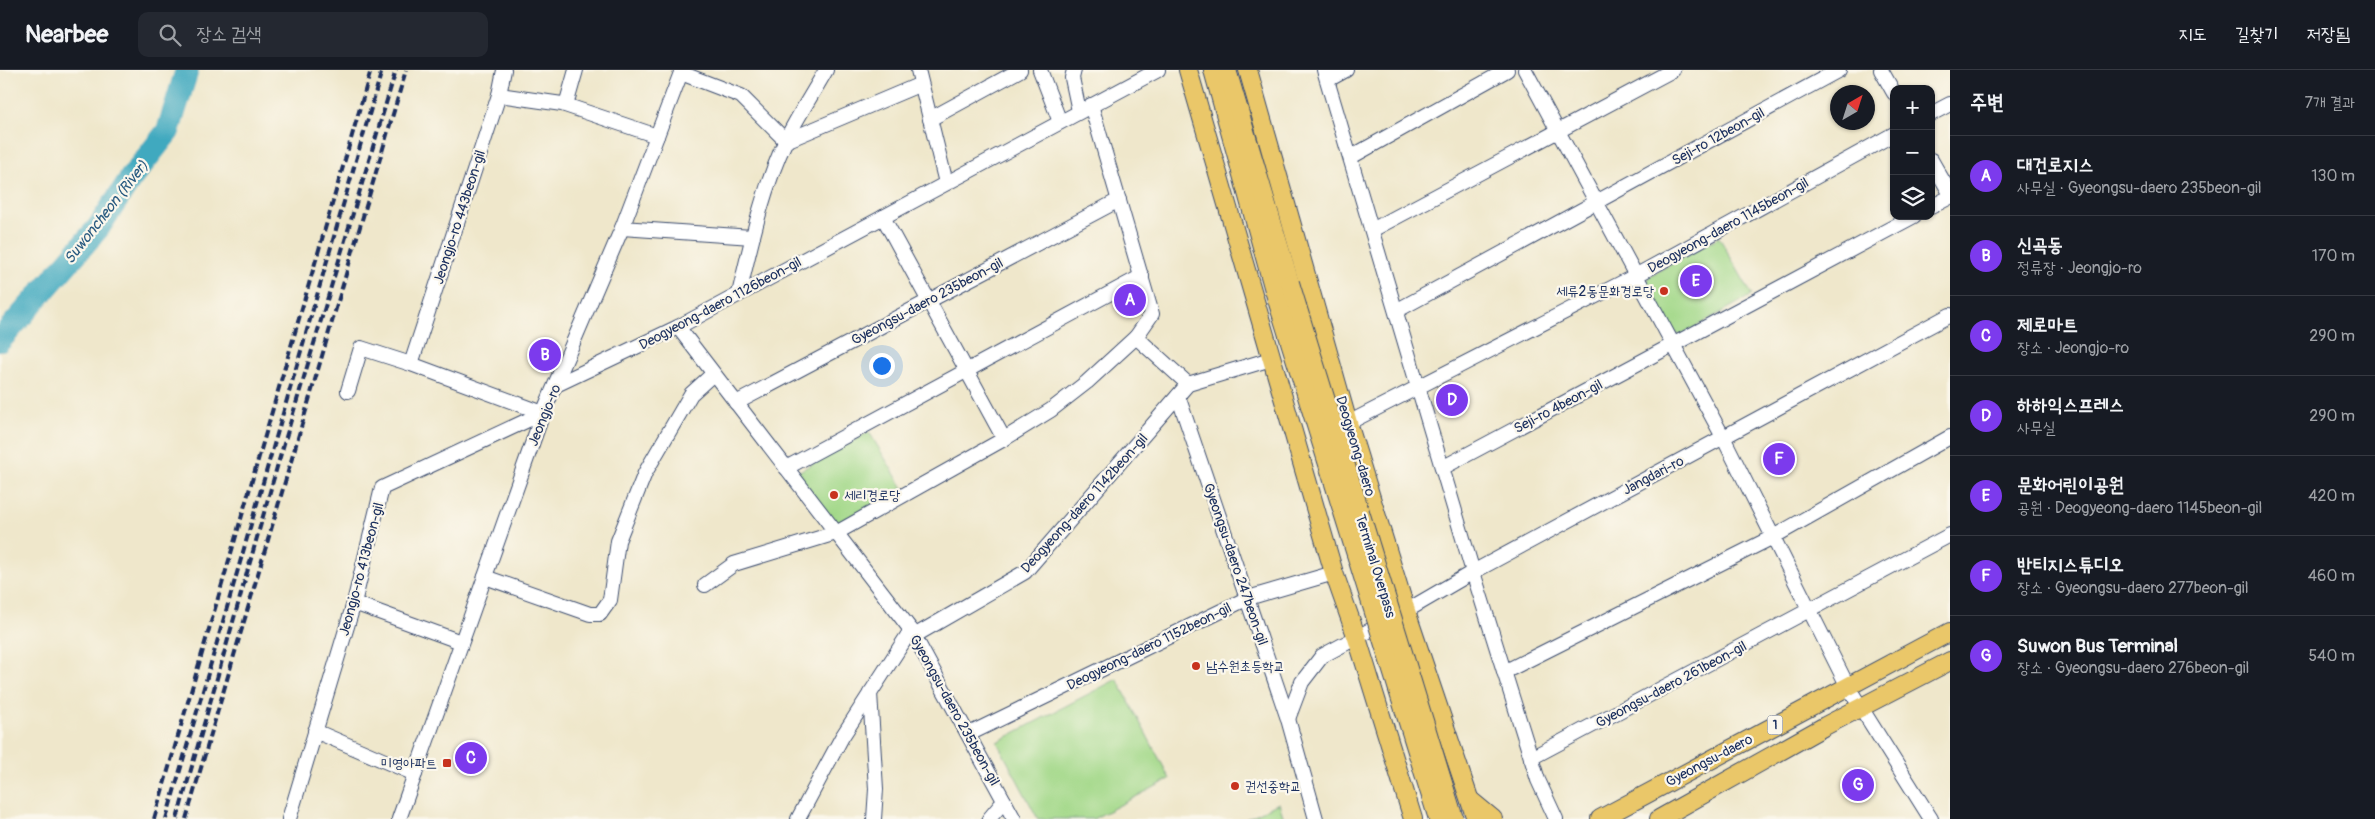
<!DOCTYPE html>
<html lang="ko">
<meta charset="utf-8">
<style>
:root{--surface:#171b24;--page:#242831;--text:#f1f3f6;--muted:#9ea1a6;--line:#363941;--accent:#7c3aed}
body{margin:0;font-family:Pangolin,"Poor Story",sans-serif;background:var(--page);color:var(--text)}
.controls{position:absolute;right:15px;top:15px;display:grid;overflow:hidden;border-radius:10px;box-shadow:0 1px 4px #0004}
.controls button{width:45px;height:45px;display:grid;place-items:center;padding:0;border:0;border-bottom:1px solid var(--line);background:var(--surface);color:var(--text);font:25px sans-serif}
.compass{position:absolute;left:1830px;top:15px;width:45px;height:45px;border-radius:50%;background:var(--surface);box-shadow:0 1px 4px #0004;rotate:39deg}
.you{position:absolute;left:881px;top:295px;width:18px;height:18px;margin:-12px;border:4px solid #fff;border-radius:50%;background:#1a73e8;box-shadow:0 0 0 8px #1a73e833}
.badge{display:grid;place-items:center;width:32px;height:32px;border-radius:50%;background:var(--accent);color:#fff;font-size:16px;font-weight:700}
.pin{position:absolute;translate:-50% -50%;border:2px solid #fff;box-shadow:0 1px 5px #0006}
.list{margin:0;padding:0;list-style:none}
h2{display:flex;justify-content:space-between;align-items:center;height:65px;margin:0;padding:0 20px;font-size:21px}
h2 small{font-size:16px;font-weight:400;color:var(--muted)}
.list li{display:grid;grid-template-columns:32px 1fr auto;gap:15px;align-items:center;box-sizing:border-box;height:80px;padding:0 20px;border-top:1px solid var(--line)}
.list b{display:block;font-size:19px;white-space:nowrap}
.list p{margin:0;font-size:16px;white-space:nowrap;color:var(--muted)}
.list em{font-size:16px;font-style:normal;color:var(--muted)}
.icon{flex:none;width:28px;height:28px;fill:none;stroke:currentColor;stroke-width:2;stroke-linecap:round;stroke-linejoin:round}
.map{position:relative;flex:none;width:1950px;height:749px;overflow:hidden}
header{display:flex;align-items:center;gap:30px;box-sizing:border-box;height:70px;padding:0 25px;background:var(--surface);border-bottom:1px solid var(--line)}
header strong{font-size:24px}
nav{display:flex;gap:28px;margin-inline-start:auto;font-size:18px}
.search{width:350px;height:45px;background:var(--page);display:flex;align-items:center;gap:12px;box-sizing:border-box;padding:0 18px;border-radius:10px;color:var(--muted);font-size:19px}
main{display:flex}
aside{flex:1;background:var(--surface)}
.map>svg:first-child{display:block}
</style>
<header>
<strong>Nearbee</strong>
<div class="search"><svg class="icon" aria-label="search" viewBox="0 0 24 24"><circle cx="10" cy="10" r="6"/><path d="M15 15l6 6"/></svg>장소 검색</div>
<nav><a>지도</a><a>길찾기</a><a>저장됨</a></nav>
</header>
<main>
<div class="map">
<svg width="1950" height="749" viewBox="0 0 1950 749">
<rect width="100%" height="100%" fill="#fbf7ec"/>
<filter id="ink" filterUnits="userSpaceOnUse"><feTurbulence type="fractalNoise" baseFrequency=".02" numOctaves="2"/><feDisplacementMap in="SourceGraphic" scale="10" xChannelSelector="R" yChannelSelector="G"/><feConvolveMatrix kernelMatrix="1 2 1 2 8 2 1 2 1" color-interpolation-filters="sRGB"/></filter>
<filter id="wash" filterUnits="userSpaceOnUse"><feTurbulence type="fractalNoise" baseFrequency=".0096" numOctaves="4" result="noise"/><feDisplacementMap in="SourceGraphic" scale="20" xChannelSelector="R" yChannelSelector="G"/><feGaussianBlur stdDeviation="1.12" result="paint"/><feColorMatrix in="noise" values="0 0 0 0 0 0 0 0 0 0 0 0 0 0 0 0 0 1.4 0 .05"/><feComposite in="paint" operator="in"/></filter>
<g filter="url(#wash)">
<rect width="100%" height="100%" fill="#efe7cb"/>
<g fill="#a2d888" stroke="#5e8473">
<path d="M1719 167 1752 225 1681 265 1672 262 1646 216 1648 207Z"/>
<path d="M869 362 903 418 836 454 796 403Z"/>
<path d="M1117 609 1170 709 1093 749H1038L997 672Z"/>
<path d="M1279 733 1284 749H1246Z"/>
</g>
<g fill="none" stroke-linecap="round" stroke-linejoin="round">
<path stroke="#3fa9bf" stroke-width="24" d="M0 270 98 158 131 108 168 61 187 0"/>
</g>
</g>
<g filter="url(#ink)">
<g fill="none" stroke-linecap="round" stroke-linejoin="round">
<defs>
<g id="minor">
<path d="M918 0 946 113"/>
<path d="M1040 0 1060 52"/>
<path d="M1074 0 1072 8 1079 41"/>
<path d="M1324 0 1473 502 1538 710 1556 749"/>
<path d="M1525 0 1723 367 1848 617 1931 749"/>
<path d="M1881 0 1894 23"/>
<path d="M681 3 741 26 786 71 921 14"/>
<path d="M1328 10 1346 0"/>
<path d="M499 25 562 34 657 66"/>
<path d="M566 35 576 0"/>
<path d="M1091 35 1152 244 1136 267 1188 314"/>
<path d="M1931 44 1950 34"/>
<path d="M930 49 1020 0"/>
<path d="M1351 87 1507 0"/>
<path d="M1931 90 1950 123"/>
<path d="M1931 137 1950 127"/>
<path d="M883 147 1004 369"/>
<path d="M622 158 752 167"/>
<path d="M1372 160 1673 0"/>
<path d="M739 224C751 173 763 118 786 70 798 46 813 23 826 0"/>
<path d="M1396 241 1839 0"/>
<path d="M678 257 911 560 1014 749"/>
<path d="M411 294 499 25 504 0"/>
<path d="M556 315 678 257 1158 0"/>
<path d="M348 321 361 278 411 294 543 343"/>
<path d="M1178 326 1288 649 1316 749"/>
<path d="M736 333 1119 130"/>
<path d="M1348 353 1637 205 1894 64"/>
<path d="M786 398 1142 206"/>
<path d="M1442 398 1914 146"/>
<path d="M485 507 590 544H600L610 530 618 471 645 403 691 324 713 304"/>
<path d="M705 515 734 494 836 463 1004 369 1051 340 1087 312 1136 267"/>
<path d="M354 533 461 572"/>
<path d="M914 566 1025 502 1188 314 1271 289"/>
<path d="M1504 602 1773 467 1950 367"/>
<path d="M870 623 876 719 874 749"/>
<path d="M1288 649 1302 612 1322 586 1406 541 1473 502 1950 245"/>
<path d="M315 661 415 704"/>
<path d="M969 664 1248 528 1334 503"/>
<path d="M1531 688 1950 465"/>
<path d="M289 749 354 533 382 418 543 343"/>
<path d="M399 749 543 343 622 158 682 0"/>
<path d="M798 749 842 667 911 560"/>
<path d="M989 749 1004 731"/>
</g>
<g id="major">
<path d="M1188 0 1334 503 1357 568 1413 749"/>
<path d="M1213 0 1274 220"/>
<path d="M1227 0 1290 213"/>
<path d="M1248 0 1348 353 1406 541 1476 749"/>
<path d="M1470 730 1493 749"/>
<path d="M1600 749 1950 562"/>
<path d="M1659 749 1825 656 1950 591"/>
</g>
</defs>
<use href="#minor" stroke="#3b4b6e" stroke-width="16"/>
<use href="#major" stroke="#3b4b6e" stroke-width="20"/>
<use href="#minor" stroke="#fff" stroke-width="14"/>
<use href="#major" stroke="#eac769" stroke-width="18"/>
<g stroke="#1b2f5e" stroke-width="4" stroke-dasharray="8 4" stroke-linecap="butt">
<path d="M154 749 371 0"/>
<path d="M166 749 382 0"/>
<path d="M177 749 277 397 396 0"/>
<path d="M186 749 406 0"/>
</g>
<defs>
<g id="major-bridge">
<path d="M1290 213 1454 749"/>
<path d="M1274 220 1438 749"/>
</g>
</defs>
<use href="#major-bridge" stroke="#3b4b6e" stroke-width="20" stroke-linecap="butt"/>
<use href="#major-bridge" stroke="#eac769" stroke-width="18"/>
</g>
</g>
<g fill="#c8321e" stroke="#fbf7ec" stroke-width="2">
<circle cx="1664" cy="221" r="5"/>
<circle cx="834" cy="425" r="5"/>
<circle cx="1196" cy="596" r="5"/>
<rect x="442" y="688" width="10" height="10" rx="2.5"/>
<circle cx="1235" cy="716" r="5"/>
</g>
<g text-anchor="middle" stroke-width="4.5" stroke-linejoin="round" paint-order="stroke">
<rect fill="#fbf7ec" stroke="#5e6b89" stroke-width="1" x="1767.5" y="645.5" width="15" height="19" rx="4"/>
<g font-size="12" font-weight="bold" fill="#1b2f5e">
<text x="1775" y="659">1</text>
</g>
<g font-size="14" fill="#1b2f5e" stroke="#fbf7ec">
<text transform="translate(1718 66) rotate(-29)" y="5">Seji-ro 12beon-gil</text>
<text transform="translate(459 147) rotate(-72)" y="5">Jeongjo-ro 443beon-gil</text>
<text transform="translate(1728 155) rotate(-29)" y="5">Deogyeong-daero 1145beon-gil</text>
<text transform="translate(927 231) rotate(-28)" y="5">Gyeongsu-daero 235beon-gil</text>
<text transform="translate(720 233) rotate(-28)" y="5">Deogyeong-daero 1126beon-gil</text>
<text transform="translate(1558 336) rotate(-28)" y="5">Seji-ro 4beon-gil</text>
<text transform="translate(544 345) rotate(-68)" y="5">Jeongjo-ro</text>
<text transform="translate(1356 376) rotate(73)" y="5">Deogyeong-daero</text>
<text transform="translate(1653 405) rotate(-28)" y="5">Jangdari-ro</text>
<text transform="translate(1084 433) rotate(-48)" y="5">Deogyeong-daero 1142beon-gil</text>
<text transform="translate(1236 494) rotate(71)" y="5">Gyeongsu-daero 247beon-gil</text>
<text transform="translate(1376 496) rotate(73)" y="5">Terminal Overpass</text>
<text transform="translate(361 499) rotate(-75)" y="5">Jeongjo-ro 413beon-gil</text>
<text transform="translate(1149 576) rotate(-26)" y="5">Deogyeong-daero 1152beon-gil</text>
<text transform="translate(1671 614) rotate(-28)" y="5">Gyeongsu-daero 261beon-gil</text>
<text transform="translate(955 640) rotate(61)" y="5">Gyeongsu-daero 235beon-gil</text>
<text transform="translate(1709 690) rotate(-28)" y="5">Gyeongsu-daero</text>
</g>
<g font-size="14" fill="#1b2f5e" stroke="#fbf7ec" text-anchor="start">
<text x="1654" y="226" text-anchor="end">세류2동문화경로당</text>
<text x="844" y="430">세리경로당</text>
<text x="1206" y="601">남수원초등학교</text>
<text x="437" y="698" text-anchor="end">미영아파트</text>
<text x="1245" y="721">권선중학교</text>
</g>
<g font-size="15" font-style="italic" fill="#285a80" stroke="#fbf7ec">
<text transform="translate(106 142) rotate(-52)" y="5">Suwoncheon (River)</text>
</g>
</g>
</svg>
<div class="controls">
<button>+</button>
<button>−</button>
<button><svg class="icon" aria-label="layers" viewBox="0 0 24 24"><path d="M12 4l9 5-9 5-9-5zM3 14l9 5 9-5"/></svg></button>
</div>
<svg class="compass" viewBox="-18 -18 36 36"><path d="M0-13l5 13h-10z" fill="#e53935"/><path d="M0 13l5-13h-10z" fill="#9ea1a6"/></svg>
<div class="you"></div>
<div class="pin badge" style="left:1130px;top:230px">A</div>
<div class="pin badge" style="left:545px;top:285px">B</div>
<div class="pin badge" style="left:471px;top:688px">C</div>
<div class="pin badge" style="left:1452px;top:330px">D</div>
<div class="pin badge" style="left:1696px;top:211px">E</div>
<div class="pin badge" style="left:1779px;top:389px">F</div>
<div class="pin badge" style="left:1858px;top:715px">G</div>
</div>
<aside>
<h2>주변<small>7개 결과</small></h2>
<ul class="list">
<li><span class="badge">A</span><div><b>대건로지스</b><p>사무실 · Gyeongsu-daero 235beon-gil</p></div><em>130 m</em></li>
<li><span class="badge">B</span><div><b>신곡동</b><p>정류장 · Jeongjo-ro</p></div><em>170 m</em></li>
<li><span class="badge">C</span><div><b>제로마트</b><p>장소 · Jeongjo-ro</p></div><em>290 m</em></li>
<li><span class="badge">D</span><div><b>하하익스프레스</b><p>사무실</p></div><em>290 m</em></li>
<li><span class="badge">E</span><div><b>문화어린이공원</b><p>공원 · Deogyeong-daero 1145beon-gil</p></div><em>420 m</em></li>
<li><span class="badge">F</span><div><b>반티지스튜디오</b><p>장소 · Gyeongsu-daero 277beon-gil</p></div><em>460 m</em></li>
<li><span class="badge">G</span><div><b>Suwon Bus Terminal</b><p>장소 · Gyeongsu-daero 276beon-gil</p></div><em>540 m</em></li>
</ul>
</aside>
</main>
